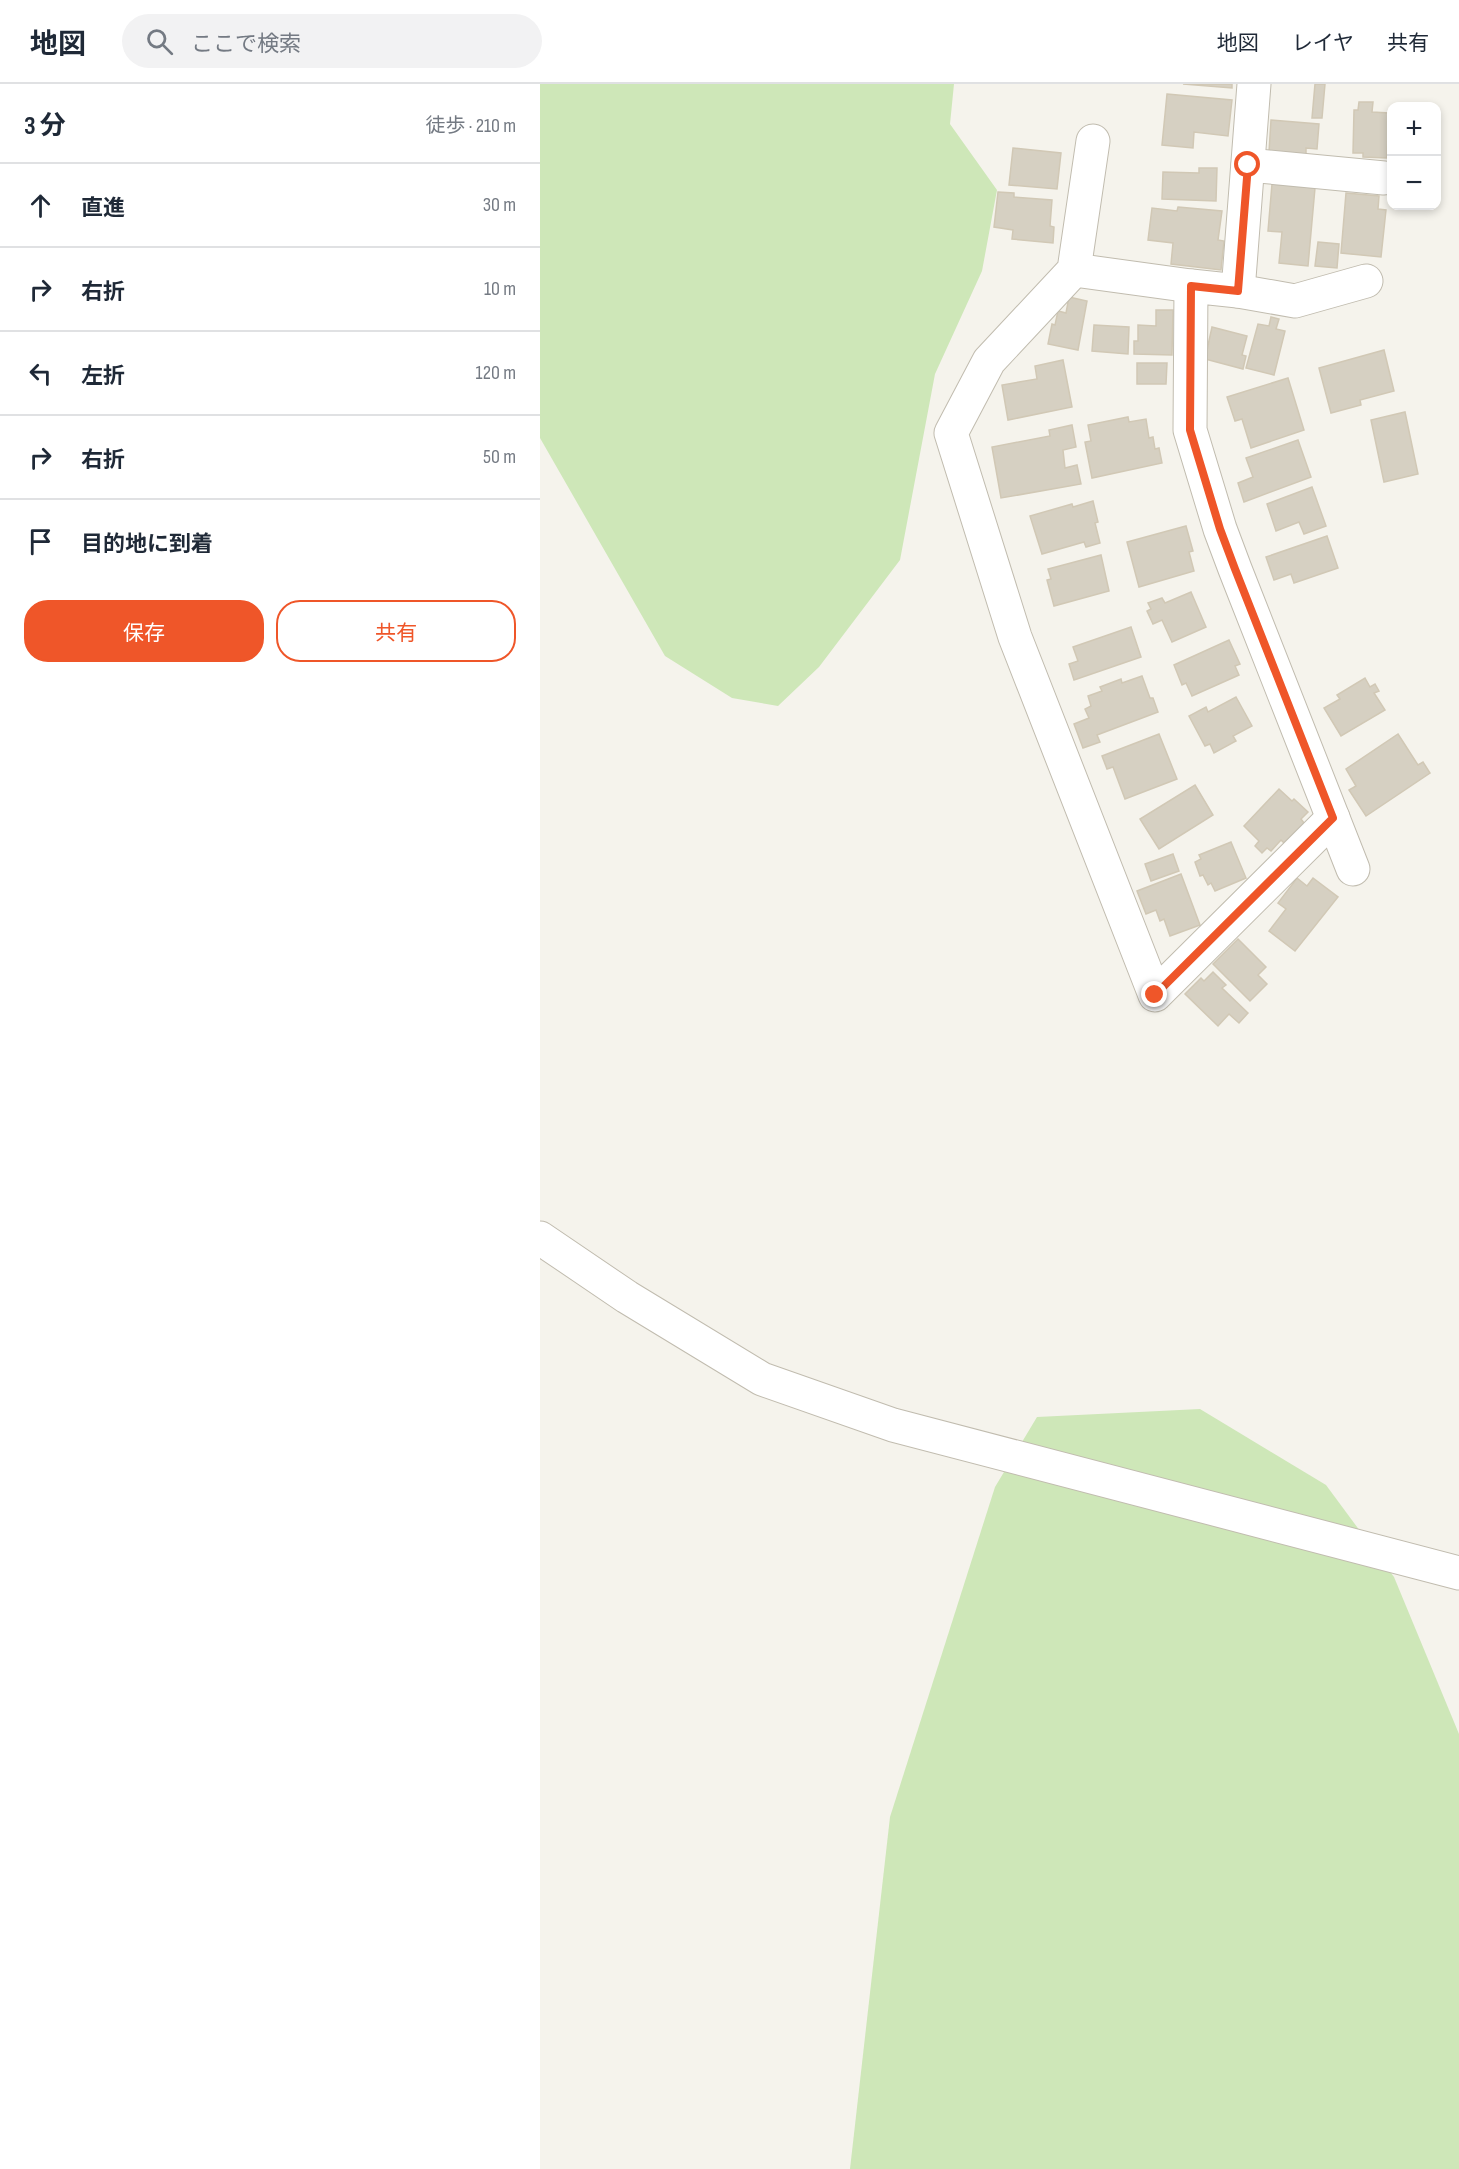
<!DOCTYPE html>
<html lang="ja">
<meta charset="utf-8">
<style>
:root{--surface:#fff;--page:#f2f2f3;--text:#1f2937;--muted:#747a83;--line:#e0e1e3;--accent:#ef5629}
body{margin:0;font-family:"Sofia Sans Condensed","Noto Sans JP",sans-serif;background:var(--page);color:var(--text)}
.controls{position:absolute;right:18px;top:18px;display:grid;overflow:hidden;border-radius:12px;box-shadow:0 3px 9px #0003}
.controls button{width:54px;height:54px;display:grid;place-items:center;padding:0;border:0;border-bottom:2px solid var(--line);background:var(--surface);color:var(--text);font:30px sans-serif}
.stop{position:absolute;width:18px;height:18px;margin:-14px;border:4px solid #ef5629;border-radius:50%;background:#fff}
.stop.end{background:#ef5629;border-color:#fff;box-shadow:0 2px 6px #0008}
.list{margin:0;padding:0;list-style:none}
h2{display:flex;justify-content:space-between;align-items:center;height:78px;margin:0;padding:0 24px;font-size:26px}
h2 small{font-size:20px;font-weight:400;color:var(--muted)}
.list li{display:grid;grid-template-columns:39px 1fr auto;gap:18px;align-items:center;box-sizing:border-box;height:84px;padding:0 24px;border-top:2px solid var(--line)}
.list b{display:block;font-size:22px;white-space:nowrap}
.list em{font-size:20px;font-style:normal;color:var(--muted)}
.actions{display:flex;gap:12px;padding:18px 24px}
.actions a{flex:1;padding:14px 0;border:2px solid var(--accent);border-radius:24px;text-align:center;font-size:21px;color:var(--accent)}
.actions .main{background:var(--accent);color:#fff}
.icon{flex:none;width:33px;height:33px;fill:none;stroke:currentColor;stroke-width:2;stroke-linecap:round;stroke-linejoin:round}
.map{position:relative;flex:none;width:919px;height:2085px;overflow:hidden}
header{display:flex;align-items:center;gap:36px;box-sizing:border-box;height:84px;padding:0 30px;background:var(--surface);border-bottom:2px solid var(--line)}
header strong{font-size:28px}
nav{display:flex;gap:33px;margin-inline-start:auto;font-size:21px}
.search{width:420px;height:54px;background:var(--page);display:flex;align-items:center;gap:15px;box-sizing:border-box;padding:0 21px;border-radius:33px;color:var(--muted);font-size:22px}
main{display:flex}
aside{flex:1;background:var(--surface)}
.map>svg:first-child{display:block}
</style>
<header>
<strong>地図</strong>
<div class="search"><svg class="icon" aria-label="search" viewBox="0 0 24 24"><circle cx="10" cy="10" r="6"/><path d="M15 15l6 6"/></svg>ここで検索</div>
<nav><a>地図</a><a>レイヤ</a><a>共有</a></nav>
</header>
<main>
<aside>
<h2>3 分<small>徒歩 · 210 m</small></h2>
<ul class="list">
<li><svg class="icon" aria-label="ahead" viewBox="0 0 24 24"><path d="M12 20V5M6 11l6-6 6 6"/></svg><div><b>直進</b></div><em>30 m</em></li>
<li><svg class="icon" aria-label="right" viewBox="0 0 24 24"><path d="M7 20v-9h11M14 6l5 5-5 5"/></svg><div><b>右折</b></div><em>10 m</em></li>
<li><svg class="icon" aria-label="left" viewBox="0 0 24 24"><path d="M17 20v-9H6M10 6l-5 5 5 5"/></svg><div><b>左折</b></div><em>120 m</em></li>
<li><svg class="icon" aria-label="right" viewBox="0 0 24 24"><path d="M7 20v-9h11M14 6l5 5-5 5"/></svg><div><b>右折</b></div><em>50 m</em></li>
<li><svg class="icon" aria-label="arrive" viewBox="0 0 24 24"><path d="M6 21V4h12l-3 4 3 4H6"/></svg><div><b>目的地に到着</b></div></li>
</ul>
<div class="actions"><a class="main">保存</a><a>共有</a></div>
</aside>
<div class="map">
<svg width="919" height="2085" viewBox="0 0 919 2085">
<rect width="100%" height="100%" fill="#f5f3ec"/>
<g fill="#cee7b8">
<path d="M0 0H414L410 40 457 106 442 187 395 290 360 476 279 583 238 622 192 614 125 572 0 354Z"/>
<path d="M660 1325 786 1401 854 1493 919 1650V2085H310L350 1733 455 1403 497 1333Z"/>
</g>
<g fill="#d6d0c2" stroke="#d1c8b5" stroke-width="1.5">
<path d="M643 0H692V4Z"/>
<path d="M775 0H785L782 34H772Z"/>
<path d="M627 10 692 16 688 52 654 48 653 64 622 61Z"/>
<path d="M819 18H833L832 28 849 29 847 74 823 73V69H813L814 26H818Z"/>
<path d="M731 36 779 40 777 65 766 64V71L729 68Z"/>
<path d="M473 64 521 69 517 105 469 101Z"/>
<path d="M659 84H677L676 117 622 115 623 88 659 89Z"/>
<path d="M732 100 775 104 768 182 739 179 742 148 728 147Z"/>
<path d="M458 108 474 109V113L512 116 510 142 514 143 513 159 472 155 473 146 454 143Z"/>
<path d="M806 109 839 112 838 125 846 126 841 173 801 169Z"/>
<path d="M638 123 682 127 678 156 684 157 681 186 631 180 633 159 608 156 612 124 637 127Z"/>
<path d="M778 158 799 160 797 184 775 182Z"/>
<path d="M529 213 547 217 538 266 508 260 512 240 515 241 518 227 526 229Z"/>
<path d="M616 226H633L632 271 594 270V257H598V241L616 242Z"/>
<path d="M731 233 739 235 736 245 745 247 734 291 706 284 718 240 729 242Z"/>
<path d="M554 241 589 243 588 270 552 267Z"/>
<path d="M672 243 707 252 702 271 706 272 703 285 665 275Z"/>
<path d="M844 266 854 307 820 316 821 321 791 329 779 284Z"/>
<path d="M523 276 532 323 468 336 462 301 497 295 495 282Z"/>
<path d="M597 279H627L626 300H597Z"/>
<path d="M748 294 764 346 711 364 702 335 695 337 687 313Z"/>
<path d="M865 328 878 390 844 398 831 336Z"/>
<path d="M588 333 589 338 606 335 609 354 613 353 615 365 619 364 622 379 552 394 545 358 551 357 548 341Z"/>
<path d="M532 341 536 363 523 366 525 384 537 381 541 400 461 414 452 363 510 352 509 346Z"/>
<path d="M758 356 771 393 704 418 698 399 713 393 706 374Z"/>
<path d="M772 403 786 442 764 450 759 438 736 447 727 420Z"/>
<path d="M553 417 558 438 555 439 560 459 546 463 544 458 502 470 490 432 532 420 533 423Z"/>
<path d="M646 442 653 467 649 468 654 487 599 503 587 458Z"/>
<path d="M787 452 798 484 754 499 751 490 734 496 726 473Z"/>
<path d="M561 471 569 507 514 522 507 496 511 495 508 485Z"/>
<path d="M651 508 666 543 632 558 622 536 613 540 607 527 611 525 608 519 622 514 625 519Z"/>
<path d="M591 543 601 573 534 596 529 580 538 577 533 563Z"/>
<path d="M689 556 700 580 695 582 699 591 652 612 646 599 642 601 634 581Z"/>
<path d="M602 592 610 614H613L618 628 557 651 560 658 543 664 534 640 549 634 545 625 551 622 548 612 562 607 560 603 581 595 582 599Z"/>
<path d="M825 594 830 603 835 600 839 607 834 609 845 626 801 652 784 624 800 615 797 611Z"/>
<path d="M696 613 712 642 693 652 696 657 674 669 670 660 665 662 649 632 666 623 668 628Z"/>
<path d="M619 650 637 695 585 715 573 683 567 685 562 672Z"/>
<path d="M858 650 878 681 883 678 890 689 826 732 809 706 816 702 806 685Z"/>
<path d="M655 701 673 731 619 765 600 735Z"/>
<path d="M739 705 752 717 754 715 768 728 761 735 764 739 744 759 741 756 731 767 727 764 722 769 715 762 719 757 704 742Z"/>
<path d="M691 758 706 794 675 807 671 799 668 801 663 791 660 792 655 778 661 775 659 771Z"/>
<path d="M633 770 639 787 611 797 605 780Z"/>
<path d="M641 790 660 841 630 852 624 835 620 837 616 826 606 830 597 807Z"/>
<path d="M757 794 767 802 773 794 798 813 755 867 729 847 746 825 738 819Z"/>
<path d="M698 855 726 883 718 891 727 900 710 917 673 880Z"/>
<path d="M673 888 686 901 682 904 708 929 699 939 689 930 678 942 645 910 661 894 664 897Z"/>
</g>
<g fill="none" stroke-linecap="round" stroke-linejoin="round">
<defs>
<g id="minor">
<path d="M714 0 698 207 651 202 650 346 680 445 695 485 813 785"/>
<path d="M553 57 534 186 449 277 411 349 475 553 615 911 793 734"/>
<path d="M708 81 844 94"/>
<path d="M534 186 651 202"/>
<path d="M698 207 755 217 826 197"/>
<path d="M0 1154 87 1213 222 1295 353 1341 919 1489"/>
</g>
</defs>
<use href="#minor" stroke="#c1bcaf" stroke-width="35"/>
<use href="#minor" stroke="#fff" stroke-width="33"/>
</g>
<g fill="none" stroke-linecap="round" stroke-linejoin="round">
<path stroke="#ef5629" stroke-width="8" d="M615 911 793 734 695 485 680 445 650 346 651 202 698 207 708 81"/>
</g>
</svg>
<div class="controls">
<button>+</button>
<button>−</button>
</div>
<div class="stop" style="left:708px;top:81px"></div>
<div class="stop end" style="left:615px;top:911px"></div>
</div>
</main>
